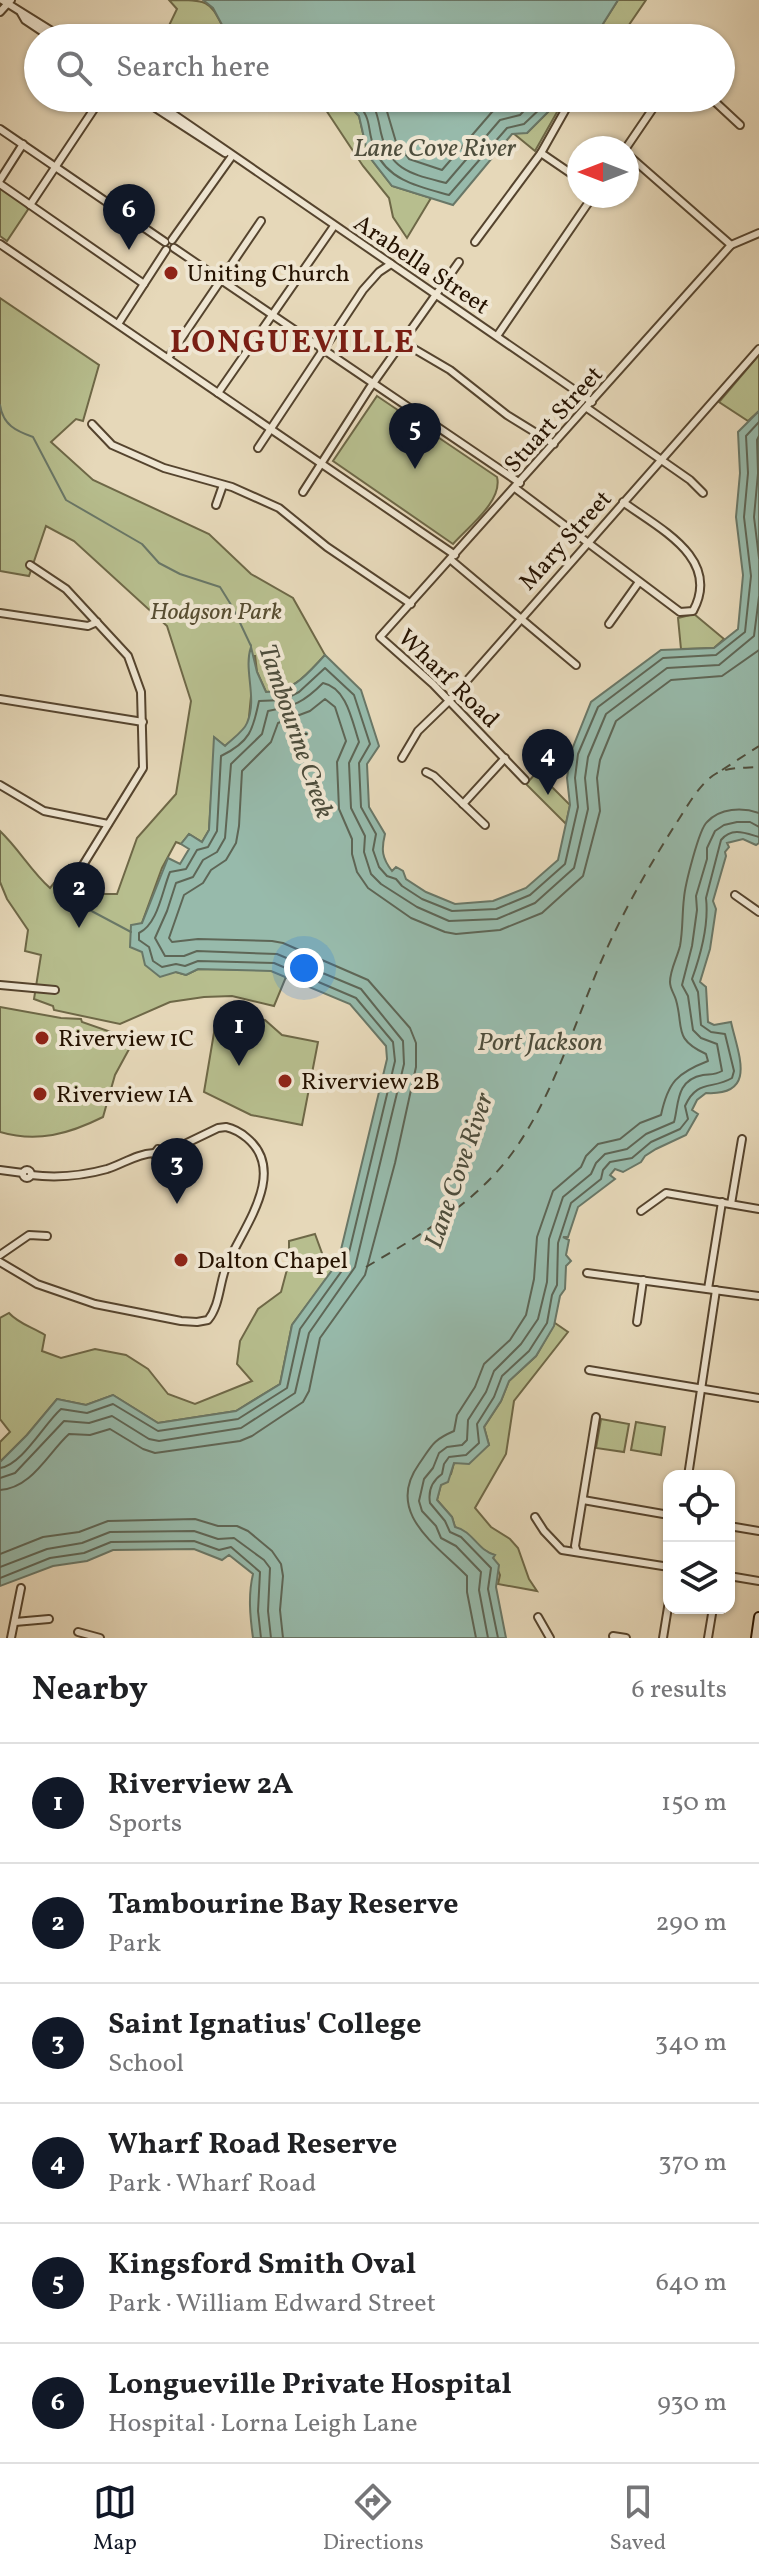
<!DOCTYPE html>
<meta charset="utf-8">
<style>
:root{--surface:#fff;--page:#f6f6f6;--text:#202124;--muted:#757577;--line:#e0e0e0;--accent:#111827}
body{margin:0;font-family:Vollkorn,serif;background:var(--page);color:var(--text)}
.controls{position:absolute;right:24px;bottom:24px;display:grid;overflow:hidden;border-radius:16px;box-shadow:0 2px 6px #0004}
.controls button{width:72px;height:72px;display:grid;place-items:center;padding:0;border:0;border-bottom:2px solid var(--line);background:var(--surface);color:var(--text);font:40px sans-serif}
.compass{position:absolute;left:567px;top:136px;width:72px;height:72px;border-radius:50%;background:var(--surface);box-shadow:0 2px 6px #0004;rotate:270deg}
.you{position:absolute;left:304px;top:968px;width:28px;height:28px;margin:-20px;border:6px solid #fff;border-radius:50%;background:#1a73e8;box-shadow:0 0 0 12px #1a73e833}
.badge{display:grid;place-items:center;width:52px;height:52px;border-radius:50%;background:var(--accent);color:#fff;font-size:26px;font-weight:700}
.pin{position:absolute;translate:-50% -66px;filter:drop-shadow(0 2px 4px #0008)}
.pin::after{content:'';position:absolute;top:42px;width:28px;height:24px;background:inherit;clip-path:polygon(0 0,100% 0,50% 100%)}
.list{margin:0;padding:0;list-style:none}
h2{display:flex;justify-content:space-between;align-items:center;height:104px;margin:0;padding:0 32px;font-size:34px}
h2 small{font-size:26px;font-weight:400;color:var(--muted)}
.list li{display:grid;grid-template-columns:52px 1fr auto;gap:24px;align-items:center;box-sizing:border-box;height:120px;padding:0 32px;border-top:2px solid var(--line)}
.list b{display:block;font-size:30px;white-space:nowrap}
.list p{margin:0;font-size:26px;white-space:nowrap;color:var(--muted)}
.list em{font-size:26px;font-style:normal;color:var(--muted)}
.icon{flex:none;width:44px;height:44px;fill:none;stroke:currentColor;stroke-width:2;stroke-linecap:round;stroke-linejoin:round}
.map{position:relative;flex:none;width:759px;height:1638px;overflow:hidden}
.search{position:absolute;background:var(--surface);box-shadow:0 2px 6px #0004;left:24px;right:24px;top:24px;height:88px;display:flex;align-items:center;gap:20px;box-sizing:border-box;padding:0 28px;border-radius:44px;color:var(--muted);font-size:30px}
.sheet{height:824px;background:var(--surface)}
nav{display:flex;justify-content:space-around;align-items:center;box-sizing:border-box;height:112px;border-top:2px solid var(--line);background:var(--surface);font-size:22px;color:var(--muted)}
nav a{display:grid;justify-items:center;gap:4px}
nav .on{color:var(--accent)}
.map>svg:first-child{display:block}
</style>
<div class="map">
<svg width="759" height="1638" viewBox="0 0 759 1638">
<rect width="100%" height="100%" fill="#e6d8b9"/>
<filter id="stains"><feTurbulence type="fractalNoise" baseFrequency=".0025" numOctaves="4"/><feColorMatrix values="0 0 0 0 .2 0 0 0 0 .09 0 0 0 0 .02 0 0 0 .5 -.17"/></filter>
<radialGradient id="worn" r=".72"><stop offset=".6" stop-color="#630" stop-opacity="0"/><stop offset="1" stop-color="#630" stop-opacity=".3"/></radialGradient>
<g fill="#b7be8e" stroke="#6e6847" stroke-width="2">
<path d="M169 0C214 0 208 0 229 38H163L177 9Z"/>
<path d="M618 0H646L620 38H594Z"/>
<path d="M318 98H342L359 116 368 155 392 186 431 198 407 238 393 217 389 198 363 166Z"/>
<path d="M556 98H565L535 151 513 133H527L551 109Z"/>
<path d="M0 188 29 208 7 241 0 236Z"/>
<path d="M0 298 99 365 83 421 76 419 51 442 93 480 209 534 251 574 293 598 325 655C307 674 294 692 266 692L257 672 255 655 248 727 225 746 215 738 209 830 202 842 189 834 181 844 176 842 162 868 142 923 143 952 176 972 186 975 198 969 271 970 286 977 274 1006 232 996 204 997 170 1002 120 1024 54 1010 53 1006 34 999 41 955 25 951 28 930 7 899 0 882V831C19 849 31 871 50 888L69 865 78 870 89 894H117L137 838 176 794 191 701 167 626 74 541 46 526 29 576 0 571Z"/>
<path d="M759 355V411L748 421 719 402Z"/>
<path d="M377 396 497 477C503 501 468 527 453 544L333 461Z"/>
<path d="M694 614 724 639 714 648 681 649 678 618Z"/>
<path d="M537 772 570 805 566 824 526 784Z"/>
<path d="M0 1007 61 1018 81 1019 82 1022 134 1040 115 1075 103 1117C69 1134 37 1143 0 1132Z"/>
<path d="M217 1015 265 1020 282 1035 318 1042 302 1125 251 1115 204 1092Z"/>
<path d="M315 1234 326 1264 337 1265 292 1325 280 1384 236 1411 158 1423 113 1395 86 1405 57 1399 27 1435 0 1462V1442L10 1432 0 1419V1318L9 1313C19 1324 32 1327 45 1335L42 1351 61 1358 95 1349 126 1355 148 1369 168 1394 195 1404 252 1381 237 1364 240 1341 258 1309 281 1292 289 1262V1241Z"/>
<path d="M555 1323 568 1332 514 1401 506 1454 475 1508 491 1527 510 1539 518 1548 529 1579 537 1591 498 1584 500 1575 493 1558 494 1555C478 1550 470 1535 455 1527L452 1517 437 1500 441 1484 451 1474 454 1463 489 1445 484 1427 501 1401 509 1381 536 1356Z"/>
<path d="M601 1419 629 1424 624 1452 596 1448Z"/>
<path d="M636 1422 665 1427 661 1455 631 1450Z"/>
</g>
<g fill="#97baab" stroke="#697767" stroke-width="2">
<path d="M203 0H618L594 38H229L213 8Z"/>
<path d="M342 98H556L551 109 527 133 512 134 453 205 392 186 368 155 359 116Z"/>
<path d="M759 411V843L756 845 743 839 727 843 729 847 725 852 726 856 713 901 716 909 710 949 700 982 706 987 708 1022 714 1025 731 1022C738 1054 758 1096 706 1093L697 1100 692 1110 698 1114 686 1135 656 1149 645 1156 641 1162 623 1172 615 1169 610 1175 615 1179 578 1207 568 1237H563L569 1240 566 1255 571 1261 566 1266 565 1289 560 1296 554 1326 536 1356 509 1381 501 1401 484 1427 489 1445 469 1464 454 1463 448 1482 441 1485 437 1500 452 1517 455 1527C473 1531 477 1550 495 1555L493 1558 499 1565 496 1587 506 1638H253C250 1616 248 1595 253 1574L229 1555 222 1560 194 1549 113 1550 87 1561 53 1566 0 1586V1462L27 1435 57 1399 86 1405 113 1395 158 1423 236 1411 280 1384 292 1325 338 1262 387 1059 386 1046 350 1004 271 971 198 969 186 975 176 972 160 977 145 965 142 952 130 947 131 925 142 923 168 858 180 864 189 849 181 844 189 834 202 842 209 830 214 737 225 746C232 739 244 731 247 723 258 698 243 670 251 647L257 672 266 692C294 692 307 674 325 655L361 690 379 746 367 764 369 807 385 834C381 850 382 858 392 871L396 867 403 871 406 879 426 892 455 904 493 901 526 888 558 860 570 805 567 778 571 752 591 702 661 650 714 648 738 629 743 575 736 517 740 473 738 432Z"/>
</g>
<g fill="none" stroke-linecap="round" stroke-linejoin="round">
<g stroke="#5e6656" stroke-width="2">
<path d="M353 98C375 121 365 126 375 150 388 181 420 187 449 195L507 128 524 124 544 105 547 98"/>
<path d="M367 98C377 108 378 119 381 133 390 171 412 174 446 183L500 120 520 115 536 98"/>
<path d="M383 98 396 142 409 159 442 170 492 112C501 105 512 105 519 98"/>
<path d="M759 436 757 440 758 473 754 517 759 558"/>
<path d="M0 1468C22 1465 44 1424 61 1409L87 1413 113 1404 158 1431 238 1419 287 1388 300 1329 346 1265 395 1061 393 1042 356 998 274 963 198 961 185 966 176 964 162 967 153 961 149 947 139 940V933C158 924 162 891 170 872L186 869 197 850 208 847 217 831 221 756C250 742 253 730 259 701L283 700 299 692 325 668 354 695 370 744 359 763 361 807 376 834 373 850 379 867 387 876 396 879 402 886 422 899 452 911 496 909 530 895 565 864 578 807 575 778 578 754 598 707 663 658 716 655 745 632 751 576 744 517 748 473 746 436 759 422"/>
<path d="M0 1478 15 1473 64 1421 89 1423 112 1416 149 1439 159 1441 241 1428 295 1393 309 1333 355 1267 404 1064 403 1041 361 989 277 954 197 951 184 956H165L155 938 167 911 176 883 193 877 203 860 217 852 225 838 231 764 262 734 268 711C294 706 303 703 323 683 347 688 352 721 359 742L349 763 351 808 365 836 364 852 371 874 381 884 417 907 449 921 497 919 535 903 574 868 588 809 585 778 588 757 606 714 667 668 719 665 754 636 759 597"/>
<path d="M0 1490C32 1488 48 1453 69 1434L90 1435 110 1429 143 1449 155 1453 240 1441 252 1436 303 1402 309 1391 320 1338 365 1275 395 1163 416 1067V1043L410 1028 368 980 283 943 272 941 198 939 172 942 169 938 184 895 203 883 211 870 226 860 236 843 239 826 242 771 271 742 278 723 310 711 325 699 335 707 346 741 337 762 339 809 352 839V854L357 872 368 888 411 918 445 932 456 934 500 930 542 913 583 876 600 811 597 778 600 760 616 721 671 680 722 676 759 650"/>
<path d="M0 1554 43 1537 79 1532 108 1521 195 1519 218 1526H237L248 1531 272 1551 281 1564 283 1576 280 1610 283 1638"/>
<path d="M0 1567 47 1549 82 1543 110 1532 194 1531 218 1539 234 1538 264 1560 270 1568 268 1611 271 1638"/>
<path d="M0 1578 50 1558 84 1553 111 1542 194 1541 219 1550 231 1547 260 1572 258 1611 261 1638"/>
<path d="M476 1638 467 1592V1576C437 1545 384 1513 419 1464 432 1446 431 1441 454 1431L457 1415 475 1387 484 1364 510 1340 526 1315 534 1279 537 1237 553 1191 581 1167 586 1156 598 1144 620 1139 640 1123 661 1115C668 1082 677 1073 708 1061L706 1054C673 1039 684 1028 676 1000 674 993 670 989 670 982 670 970 677 958 680 946 683 930 682 914 684 898 685 885 699 829 707 822 720 808 742 807 759 813"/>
<path d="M488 1638 479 1590 481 1572 456 1546 441 1538 436 1526 422 1511 419 1501 424 1479 433 1468 439 1453 447 1447 462 1445 467 1440 468 1420 486 1392 494 1371 521 1344 538 1319 547 1282 549 1239 563 1197 591 1174 596 1163 605 1154 627 1149 646 1134 674 1122C679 1105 675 1080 703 1075 711 1074 715 1075 722 1071L717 1044 701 1038 693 1030 688 996 682 985 692 946 697 910 696 896 707 859V848L715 831 724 825 737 822H750L759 827"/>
<path d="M498 1638 488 1589 491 1568 461 1537 450 1532 445 1521 430 1503C428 1491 432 1481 442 1474L444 1464 449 1457 466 1455 479 1443 477 1424 494 1397 502 1376 529 1351 547 1323 552 1295 557 1285 558 1243 571 1203 601 1179 603 1170 610 1162 632 1158 651 1142 680 1129 688 1119 685 1106C697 1079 712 1090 732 1078L734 1071 725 1034 711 1032 701 1025 698 992 692 979C701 954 709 924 706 898L721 840C732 827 745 833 759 837"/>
</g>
<g stroke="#697767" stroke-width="2">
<path d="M0 405C3 425 16 431 33 437L66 500 142 544 159 563 180 574 220 587 233 608 251 646"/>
<path d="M69 899 131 932"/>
</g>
<g stroke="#4d4d3c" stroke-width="2" stroke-dasharray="10 8" stroke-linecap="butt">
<path d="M722 770 759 746"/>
<path d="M366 1267C419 1236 476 1203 513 1152 550 1100 569 1040 593 981 614 928 644 874 675 825 686 809 699 783 717 773 729 767 746 768 759 767"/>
</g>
<defs>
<g id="street">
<path d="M2 0 63 38"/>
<path d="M0 12 11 0"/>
<path d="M21 13 25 20 52 38"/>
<path d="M140 98 225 153"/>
<path d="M150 98 592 402"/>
<path d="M711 98 740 125"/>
<path d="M0 129 165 242"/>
<path d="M626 148 660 98"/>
<path d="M541 153 579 179"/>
<path d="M627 154 731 245"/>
<path d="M0 180 23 144"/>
<path d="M0 184 144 284"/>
<path d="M30 205 96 106"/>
<path d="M172 240 232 156"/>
<path d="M475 242 541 153 572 98"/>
<path d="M0 244 455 555"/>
<path d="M174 248 520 483"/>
<path d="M118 324 166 250"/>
<path d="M497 336 593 196"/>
<path d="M404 343 450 370 507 415 554 444"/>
<path d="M168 358 261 221"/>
<path d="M218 393 334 226"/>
<path d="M587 408 690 480 703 493"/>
<path d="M92 424 112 445 164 468 232 487 279 508 327 547 411 604"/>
<path d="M258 448 363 290 379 272 391 264"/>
<path d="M515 488 680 612 693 611C722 558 658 528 623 502"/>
<path d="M303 492 369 389 459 262"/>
<path d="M216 505 223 485"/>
<path d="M451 560 576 665"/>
<path d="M30 565 66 589 128 656 141 692 143 768 75 878"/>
<path d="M0 613 88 626 97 622"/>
<path d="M609 624 639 582"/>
<path d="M0 699 143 722"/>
<path d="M402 758 418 731 449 701 759 349"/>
<path d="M426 772 434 776 485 825"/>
<path d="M525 780 433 684 380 637 731 245 759 233"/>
<path d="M0 785 44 811 108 824"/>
<path d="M463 804 505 758"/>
<path d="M735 895 759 912"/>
<path d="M0 985 55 990"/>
<circle cx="27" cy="1174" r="4"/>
<path d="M0 1170 23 1173"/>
<path d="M31 1175C56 1178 82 1176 107 1169 123 1164 136 1154 154 1153"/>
<path d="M731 1204 742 1139"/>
<path d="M641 1211 666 1193 759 1209"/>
<path d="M0 1255 29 1235 47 1236"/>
<path d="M0 1262 37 1284 95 1304 181 1321 197 1322 208 1320C220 1305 219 1285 226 1267 241 1230 289 1173 247 1138 240 1132 235 1129 226 1127L218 1128 164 1154 161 1158H157L154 1154 158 1149 164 1154"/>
<path d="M587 1273 759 1296"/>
<path d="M708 1289 722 1202"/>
<path d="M637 1322 643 1280"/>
<path d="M589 1370 759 1398"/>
<path d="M688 1476 716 1290"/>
<path d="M583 1500 669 1515"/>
<path d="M535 1517 544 1531 562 1550 669 1567"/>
<path d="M729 1526 759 1531"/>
<path d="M577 1552 575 1546 596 1417"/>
<path d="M729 1576 759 1581"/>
<path d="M538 1617 550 1638"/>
<path d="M15 1622 49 1619"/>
<path d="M78 1632 100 1638"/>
<path d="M613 1636 626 1638"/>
<path d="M11 1638 21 1588"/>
<path d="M663 1638 669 1601"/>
<path d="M708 1638 713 1608"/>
</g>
<path id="secondary" d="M756 1638 759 1617"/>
</defs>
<use href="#street" stroke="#55442e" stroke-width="10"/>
<use href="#secondary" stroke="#251200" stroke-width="12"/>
<use href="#street" stroke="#efe6d2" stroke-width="6"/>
<use href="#secondary" stroke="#efe6d2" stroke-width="8"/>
</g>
<g fill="#8f2418" stroke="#efe6d2" stroke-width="3">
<circle cx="171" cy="273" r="8"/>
<circle cx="42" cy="1038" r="8"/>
<circle cx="285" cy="1081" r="8"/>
<circle cx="40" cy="1094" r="8"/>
<circle cx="181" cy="1260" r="8"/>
</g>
<g text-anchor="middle" stroke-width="8" stroke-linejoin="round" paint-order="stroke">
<g font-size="24" fill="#251200" stroke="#efe6d2">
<text transform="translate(422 264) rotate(34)" y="8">Arabella Street</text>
<text transform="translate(553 419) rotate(-48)" y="8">Stuart Street</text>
<text transform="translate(565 540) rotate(-48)" y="8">Mary Street</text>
<text transform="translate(449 678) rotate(44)" y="8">Wharf Road</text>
</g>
<g font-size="24" fill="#251200" stroke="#efe6d2" text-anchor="start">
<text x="187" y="281">Uniting Church</text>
<text x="58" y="1046">Riverview 1C</text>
<text x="301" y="1089">Riverview 2B</text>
<text x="56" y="1102">Riverview 1A</text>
<text x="197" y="1268">Dalton Chapel</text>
</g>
<g font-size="24" font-style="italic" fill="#584e32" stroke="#efe6d2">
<text x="216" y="619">Hodgson Park</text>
</g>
<g font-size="26" font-style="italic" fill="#4d4d3c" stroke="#efe6d2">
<text x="435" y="156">Lane Cove River</text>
<text transform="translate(297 731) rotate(71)" y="9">Tambourine Creek</text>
<text x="540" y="1050">Port Jackson</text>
<text transform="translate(458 1170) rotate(-71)" y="9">Lane Cove River</text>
</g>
<g font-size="32" font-weight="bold" letter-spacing="2" fill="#7a1f14" stroke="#efe6d2">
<text x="293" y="352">LONGUEVILLE</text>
</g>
</g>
<rect width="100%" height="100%" filter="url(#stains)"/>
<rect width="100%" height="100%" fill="url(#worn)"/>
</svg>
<div class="controls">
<button><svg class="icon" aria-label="locate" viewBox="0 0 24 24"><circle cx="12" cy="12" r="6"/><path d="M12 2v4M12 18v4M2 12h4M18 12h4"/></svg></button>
<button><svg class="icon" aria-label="layers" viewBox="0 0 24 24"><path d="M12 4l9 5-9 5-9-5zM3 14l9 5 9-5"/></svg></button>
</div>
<svg class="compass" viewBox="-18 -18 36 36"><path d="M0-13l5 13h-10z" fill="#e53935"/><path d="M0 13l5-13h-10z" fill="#757577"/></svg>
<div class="you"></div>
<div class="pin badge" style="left:239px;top:1066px">1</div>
<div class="pin badge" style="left:79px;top:928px">2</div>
<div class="pin badge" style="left:177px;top:1204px">3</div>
<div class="pin badge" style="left:548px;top:795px">4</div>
<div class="pin badge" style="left:415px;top:469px">5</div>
<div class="pin badge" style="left:129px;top:250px">6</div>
<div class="search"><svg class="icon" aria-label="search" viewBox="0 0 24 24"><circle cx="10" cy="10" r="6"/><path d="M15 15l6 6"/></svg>Search here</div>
</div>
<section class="sheet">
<h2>Nearby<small>6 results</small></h2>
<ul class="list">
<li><span class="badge">1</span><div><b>Riverview 2A</b><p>Sports</p></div><em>150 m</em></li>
<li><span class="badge">2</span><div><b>Tambourine Bay Reserve</b><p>Park</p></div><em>290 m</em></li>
<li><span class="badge">3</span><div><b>Saint Ignatius' College</b><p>School</p></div><em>340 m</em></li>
<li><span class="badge">4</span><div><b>Wharf Road Reserve</b><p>Park · Wharf Road</p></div><em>370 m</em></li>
<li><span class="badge">5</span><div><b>Kingsford Smith Oval</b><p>Park · William Edward Street</p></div><em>640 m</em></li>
<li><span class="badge">6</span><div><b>Longueville Private Hospital</b><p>Hospital · Lorna Leigh Lane</p></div><em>930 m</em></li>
</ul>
</section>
<nav>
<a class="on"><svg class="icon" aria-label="map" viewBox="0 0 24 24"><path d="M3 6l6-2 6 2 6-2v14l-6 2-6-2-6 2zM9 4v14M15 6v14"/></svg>Map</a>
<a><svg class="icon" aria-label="directions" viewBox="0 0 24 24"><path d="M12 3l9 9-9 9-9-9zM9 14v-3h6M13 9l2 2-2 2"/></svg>Directions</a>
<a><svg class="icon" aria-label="saved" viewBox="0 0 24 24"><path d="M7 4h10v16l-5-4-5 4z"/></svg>Saved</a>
</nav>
